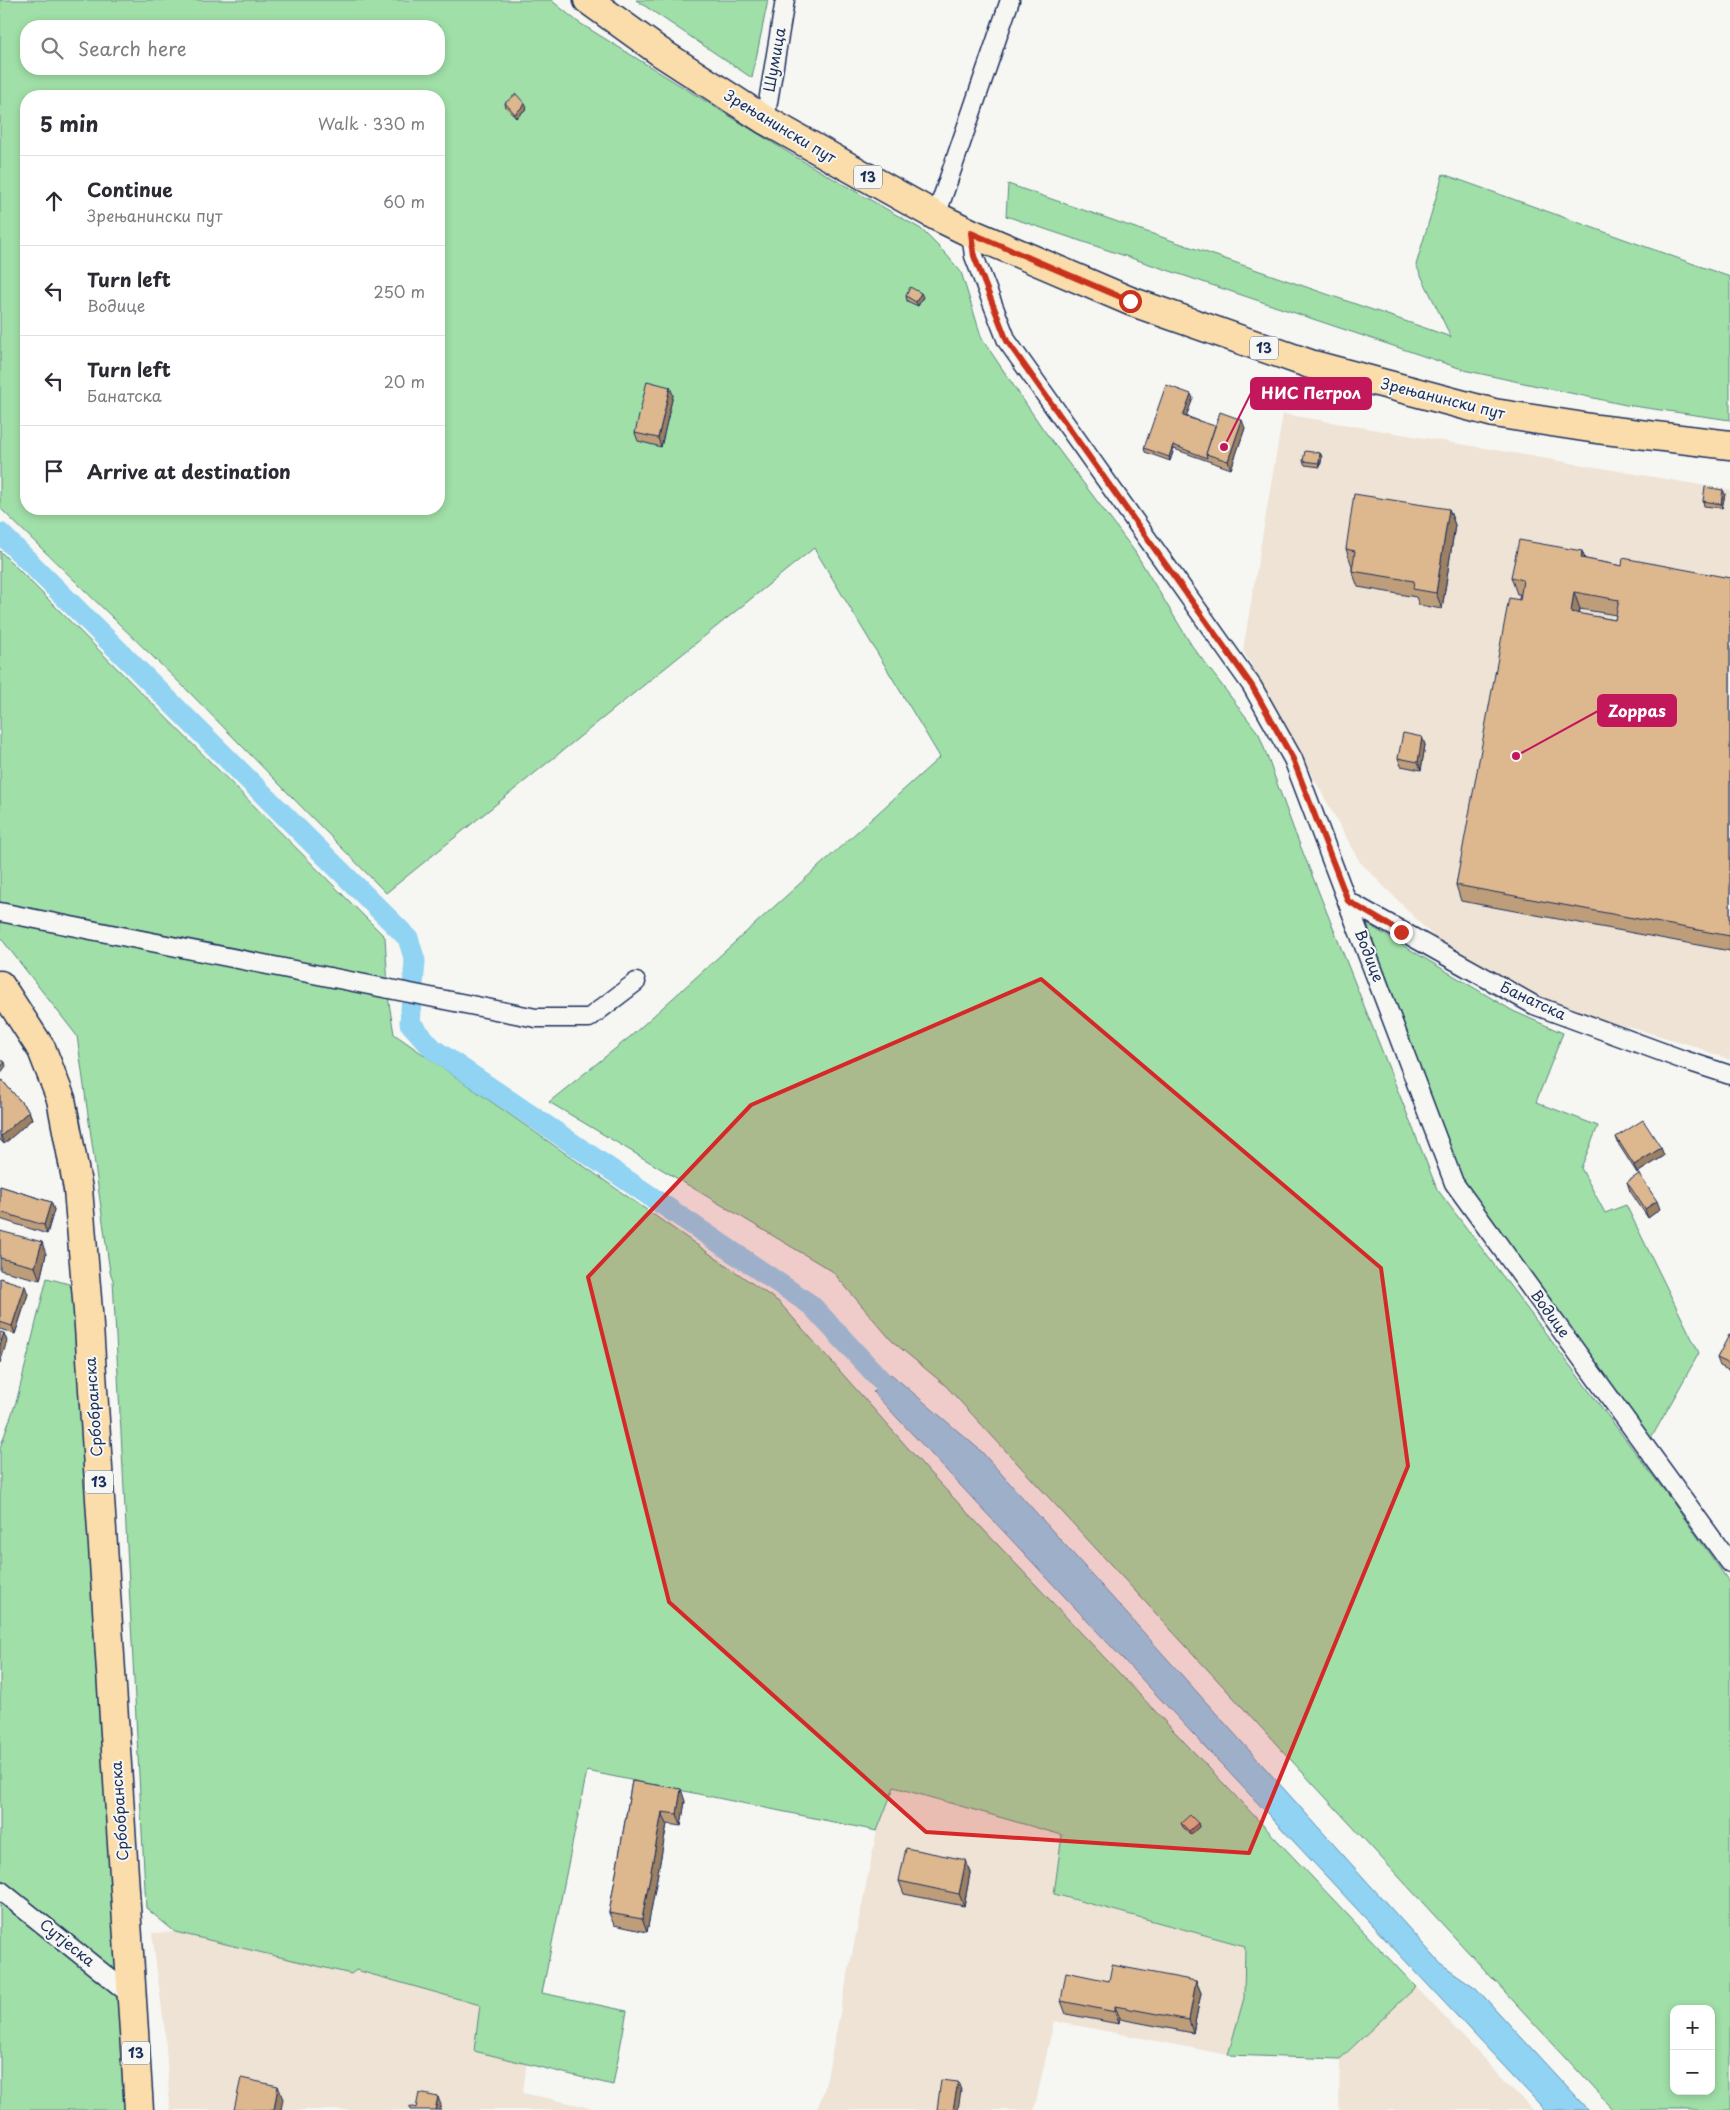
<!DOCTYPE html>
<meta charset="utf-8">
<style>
:root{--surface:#fff;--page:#f7f7f7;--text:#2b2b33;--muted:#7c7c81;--line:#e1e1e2}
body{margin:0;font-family:"Playpen Sans",sans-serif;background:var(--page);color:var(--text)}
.controls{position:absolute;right:15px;bottom:15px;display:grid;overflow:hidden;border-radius:10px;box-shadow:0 2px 8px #0003}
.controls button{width:45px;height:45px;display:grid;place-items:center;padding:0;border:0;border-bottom:1px solid var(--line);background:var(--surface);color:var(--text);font:25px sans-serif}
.stop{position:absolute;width:15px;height:15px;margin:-11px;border:4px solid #c8321e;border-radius:50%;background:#fff}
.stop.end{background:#c8321e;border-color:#fff;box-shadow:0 1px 5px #0008}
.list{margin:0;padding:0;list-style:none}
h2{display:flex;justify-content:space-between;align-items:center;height:65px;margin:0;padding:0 20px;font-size:21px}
h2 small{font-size:16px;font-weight:400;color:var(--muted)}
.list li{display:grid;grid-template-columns:32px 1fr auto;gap:15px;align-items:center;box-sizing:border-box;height:90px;padding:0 20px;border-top:1px solid var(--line)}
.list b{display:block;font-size:19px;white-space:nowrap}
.list p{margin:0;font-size:16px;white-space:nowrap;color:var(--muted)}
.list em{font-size:16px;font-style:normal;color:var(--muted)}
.icon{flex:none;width:28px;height:28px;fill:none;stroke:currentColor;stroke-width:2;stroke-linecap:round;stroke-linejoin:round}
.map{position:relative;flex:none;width:1730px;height:2110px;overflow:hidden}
.search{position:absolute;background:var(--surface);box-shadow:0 2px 8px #0003;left:20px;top:20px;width:425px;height:55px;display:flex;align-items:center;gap:12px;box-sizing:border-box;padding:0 18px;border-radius:20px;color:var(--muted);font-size:19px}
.panel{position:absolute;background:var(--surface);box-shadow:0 2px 8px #0003;left:20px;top:90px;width:425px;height:425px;border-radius:20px}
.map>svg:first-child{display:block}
</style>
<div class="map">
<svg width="1730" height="2110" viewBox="0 0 1730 2110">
<rect width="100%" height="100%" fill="#f6f6f2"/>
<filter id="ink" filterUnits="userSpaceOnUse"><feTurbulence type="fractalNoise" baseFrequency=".02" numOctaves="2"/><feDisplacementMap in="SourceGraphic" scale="10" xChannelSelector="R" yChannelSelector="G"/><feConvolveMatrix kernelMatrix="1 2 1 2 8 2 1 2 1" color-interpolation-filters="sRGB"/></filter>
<g filter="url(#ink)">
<g fill="#eee3d4">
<path d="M1283 414 1730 490V1060L1685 1043 1568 1010 1442 945 1360 862 1243 650Z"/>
<path d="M894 1786 1062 1835 1054 1895 1245 1946 1244 1998 1228 2055 1054 2021 1034 2110H817L825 2087 877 1831Z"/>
<path d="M175 1932 533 2007 523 2093 601 2110H170L165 2032 152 1933Z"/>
<path d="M1416 1987 1532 2110H1339L1340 2059Z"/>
</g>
<g fill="#a0dfa7" stroke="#5e8782" fill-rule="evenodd">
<path d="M0 0H551L578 22 794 156 921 229 945 253 961 272 982 339 1043 429 1135 552 1192 646 1259 734 1294 830 1437 1189 1672 1501 1730 1583V2110H1614L945 1385 892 1341 832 1271 549 1102 631 1036 940 757 814 548 386 893 188 691 0 508ZM26 26H439V69H26ZM26 96H439V509H26ZM1674 2009H1711V2091H1674Z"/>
<path d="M636 0H768L752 78Z"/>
<path d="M1443 174 1730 277V420L1626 405 1468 371 1006 216 1008 184 1451 337 1416 265Z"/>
<path d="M0 551 385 937 389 1003 394 1034 779 1302 930 1473 1416 1987 1340 2059 1228 2055 1244 1998 1245 1946 1054 1894 1062 1835 894 1787 877 1831 587 1771 542 1993 627 2011 613 2085 474 2051 480 2005 356 1970 351 1974 175 1932 146 1908 113 1280 110 1272 77 1036 0 937Z"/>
<path d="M1367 924 1513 1011 1563 1033 1536 1102 1598 1126 1581 1168 1605 1213 1626 1205 1699 1353 1648 1444 1462 1181Z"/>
<path d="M47 1278 69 1284 79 1301 89 1556 125 2110H0V1448L17 1399Z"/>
</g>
<path fill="#90d3f2" stroke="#6191b7" d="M891 1374 980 1450 1440 1963 1476 1988 1588 2110H1545L873 1392Z"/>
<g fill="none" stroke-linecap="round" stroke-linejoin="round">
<path stroke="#90d3f2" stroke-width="21" d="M0 533 408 938 415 961 410 1023 433 1049 811 1305 903 1404"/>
<defs>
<g id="street">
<path d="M765 120 785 0"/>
<path d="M936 216 1010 0"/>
<path d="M971 233 974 256 1007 341 1252 686 1293 759 1454 1183 1730 1563"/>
<path d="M1348 901 1534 1005 1681 1059 1730 1075"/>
<path d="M0 912 536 1018H589L636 982"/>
<path d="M0 1890 133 1997"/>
</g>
<g id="primary">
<path d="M588 0 660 52 765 120 936 216 971 233 1130 301 1310 364 1494 413 1597 429 1730 445"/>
<path d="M0 985 42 1050 61 1099 78 1189 88 1311 139 2110"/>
</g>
</defs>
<use href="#street" stroke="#1b2f5e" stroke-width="21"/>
<use href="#primary" stroke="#1b2f5e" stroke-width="31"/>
<use href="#street" stroke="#f6f6f2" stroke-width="18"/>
<use href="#primary" stroke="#faddab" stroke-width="28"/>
</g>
<g fill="#be9d7a" stroke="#1b2f5e" fill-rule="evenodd">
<path d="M505 103 527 108 516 118 506 108Z"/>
<path d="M906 296 923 297 918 306 907 301Z"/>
<path d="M673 395 661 447 638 441 635 433Z"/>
<path d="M1193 398 1186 416 1215 427 1245 428 1231 469 1174 449 1170 461 1145 452 1144 448Z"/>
<path d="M1320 453 1322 457 1320 467 1305 465 1303 461Z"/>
<path d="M1725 494 1722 508 1704 506 1703 501Z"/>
<path d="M1449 509 1455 525 1442 609 1419 605 1416 597 1358 587 1352 571V566L1346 549Z"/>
<path d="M1582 551 1585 559 1622 566 1730 578V951L1461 901 1456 885 1520 594H1517L1511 577ZM1580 609 1616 615 1615 620 1579 614Z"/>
<path d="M1422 737 1425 745 1421 770 1401 766 1398 758Z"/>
<path d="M0 1078 29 1111 32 1119 4 1144 0 1140Z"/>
<path d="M1616 1137 1661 1148 1664 1156 1637 1173 1619 1145Z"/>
<path d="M1627 1182 1660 1209 1648 1218 1630 1191Z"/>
<path d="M0 1186 51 1202 54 1210 47 1234 0 1219Z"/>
<path d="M0 1231 46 1254 40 1280 0 1270Z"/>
<path d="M0 1278 28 1294 15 1334 0 1329Z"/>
<path d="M1730 1335V1371L1720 1366 1717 1358Z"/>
<path d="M632 1781 685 1801 681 1826 667 1824 647 1932 614 1925 609 1913Z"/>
<path d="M1181 1823H1198L1199 1827 1190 1835 1183 1827Z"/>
<path d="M966 1860 970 1873 964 1906 904 1894 899 1881Z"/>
<path d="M1109 1981H1196L1201 1993 1193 2033 1120 2019 1119 2024 1066 2014 1061 2001Z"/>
</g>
<g fill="#9b8063" stroke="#1b2f5e">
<path d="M525 104 527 108 516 118 515 114Z"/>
<path d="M921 293 923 297 918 306 916 302Z"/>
<path d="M670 387 673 395 661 447 658 438Z"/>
<path d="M1191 394 1193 398 1185 420 1183 416Z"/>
<path d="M1242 420 1245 428 1231 469 1228 461Z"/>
<path d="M1173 445 1174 449 1170 461 1169 457Z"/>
<path d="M1320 453 1322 457 1320 467 1319 463Z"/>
<path d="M1723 490 1725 494 1722 508 1721 504Z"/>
<path d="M1449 509 1455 525 1442 609 1436 593Z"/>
<path d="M1582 551 1588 568 1581 558Z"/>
<path d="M1574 592 1580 609 1576 628 1571 612Z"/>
<path d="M1422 737 1425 745 1421 770 1418 762Z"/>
<path d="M5 1062 6 1066 0 1074V1068Z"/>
<path d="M29 1111 32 1119 4 1144 1 1136Z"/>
<path d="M1661 1148 1664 1156 1637 1173 1634 1165Z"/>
<path d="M1657 1201 1660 1209 1648 1218 1645 1209Z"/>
<path d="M51 1202 54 1210 47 1234 44 1225Z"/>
<path d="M42 1242 46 1254 40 1280 35 1267Z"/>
<path d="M25 1286 28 1294 15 1334 12 1326Z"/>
<path d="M4 1333 7 1341 0 1363V1345Z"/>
<path d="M681 1789 685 1801 681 1826 677 1814Z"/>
<path d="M662 1812 667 1824 647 1932 642 1919Z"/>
<path d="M1198 1823 1199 1827 1190 1835 1189 1831Z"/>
<path d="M966 1860 970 1873 964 1906 959 1894Z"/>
<path d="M1196 1981 1201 1993 1193 2033 1189 2020Z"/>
<path d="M1115 2006 1120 2019 1119 2024 1115 2012Z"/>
<path d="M958 2082 961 2090 958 2110H953Z"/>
<path d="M278 2086 283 2099 281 2110H274Z"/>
<path d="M438 2097 441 2105 440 2110H435Z"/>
</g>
<g fill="#ddb78e" stroke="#1b2f5e" fill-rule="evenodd">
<path d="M516 94 525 104 515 114 505 103Z"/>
<path d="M910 287 921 293 916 302 906 296Z"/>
<path d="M647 381 670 387 658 438 635 433Z"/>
<path d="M1166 385 1191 394 1183 416 1215 426 1206 454 1207 458 1173 445 1169 457 1144 448Z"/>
<path d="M1220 412 1242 420 1228 461 1206 454Z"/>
<path d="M1305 451 1320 453 1319 463 1303 461Z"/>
<path d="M1705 487 1723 490 1721 504 1703 501Z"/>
<path d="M1354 494 1449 509 1436 593 1413 589 1414 581 1352 571 1355 551 1346 549Z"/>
<path d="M1519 540 1582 551 1581 558 1622 566 1623 558 1730 578V936L1456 885 1509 598 1520 600 1523 580 1511 577ZM1574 592 1619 600 1615 620 1571 612Z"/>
<path d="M1403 733 1422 737 1418 762 1398 758Z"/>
<path d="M0 1060 5 1062 0 1068Z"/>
<path d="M0 1078 29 1111 1 1136 0 1135Z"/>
<path d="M1643 1120 1661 1148 1634 1165 1616 1137Z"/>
<path d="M1639 1174 1657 1201 1645 1209 1627 1182Z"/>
<path d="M0 1186 51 1202 44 1225 0 1212Z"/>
<path d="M0 1231 42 1242 35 1267 0 1258Z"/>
<path d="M0 1278 25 1286 12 1326 0 1322Z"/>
<path d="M0 1332 4 1333 0 1345Z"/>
<path d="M1729 1335H1730V1364L1717 1358Z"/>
<path d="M632 1781 681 1789 677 1814 662 1812 642 1919 609 1913Z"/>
<path d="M1190 1815 1198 1823 1189 1831 1181 1823Z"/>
<path d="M906 1848 966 1860 959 1894 899 1881Z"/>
<path d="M1112 1965 1196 1981 1189 2020 1115 2006V2012L1061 2001 1066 1972 1109 1981Z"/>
<path d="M241 2078 278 2086 274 2110H234Z"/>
<path d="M941 2080 958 2082 953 2110H937Z"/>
<path d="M419 2093 438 2097 435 2110H410V2106L416 2108Z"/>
</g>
</g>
<g fill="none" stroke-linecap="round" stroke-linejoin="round" filter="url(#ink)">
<path stroke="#c8321e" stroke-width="6" d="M1130 301 971 233 974 256 1007 341 1252 686 1293 759 1348 901 1401 932"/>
</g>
<path fill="#d62828" fill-opacity="0.2" stroke="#d62828" stroke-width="4" stroke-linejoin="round" d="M1041 979 1381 1268 1408 1466 1249 1853 926 1832 669 1602 588 1277 751 1105Z"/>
<g text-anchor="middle" stroke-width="4" stroke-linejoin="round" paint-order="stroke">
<g fill="#f6f6f2" stroke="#5d6b8a" stroke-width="1">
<rect x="854" y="165.5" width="28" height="23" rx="4"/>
<rect x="1250" y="336.5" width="28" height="23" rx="4"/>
<rect x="85" y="1470.5" width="28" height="23" rx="4"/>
<rect x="122" y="2041.5" width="28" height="23" rx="4"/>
</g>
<g font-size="14" font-weight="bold" fill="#1b2f5e">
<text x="868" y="182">13</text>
<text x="1264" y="353">13</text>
<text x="99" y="1487">13</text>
<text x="136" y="2058">13</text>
</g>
<g font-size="15" fill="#1b2f5e" stroke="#f6f6f2">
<text transform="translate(775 60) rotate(-80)" y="5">Шумица</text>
<text transform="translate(780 127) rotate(31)" y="5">Зрењанински пут</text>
<text transform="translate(1443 399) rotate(14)" y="5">Зрењанински пут</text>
<text transform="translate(1369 956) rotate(69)" y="5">Водице</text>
<text transform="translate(1533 1001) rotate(25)" y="5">Банатска</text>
<text transform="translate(1550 1314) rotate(54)" y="5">Водице</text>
<text transform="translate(94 1407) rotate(-94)" y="5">Србобранска</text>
<text transform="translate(120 1811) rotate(-94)" y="5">Србобранска</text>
<text transform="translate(67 1943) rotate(39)" y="5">Сутјеска</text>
</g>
</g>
<path fill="none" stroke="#c2185b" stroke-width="2" d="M1224 447L1251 393M1516 756L1598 711"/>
<g fill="#c2185b" stroke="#f6f6f2" stroke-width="2">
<circle cx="1224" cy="447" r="5"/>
<circle cx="1516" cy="756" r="5"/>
</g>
<g fill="#c2185b" stroke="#c2185b" stroke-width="2">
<rect x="1251" y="378" width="120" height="31" rx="5"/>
<rect x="1598" y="695" width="78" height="31" rx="5"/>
</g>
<g font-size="16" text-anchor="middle" font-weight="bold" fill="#fff">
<text x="1311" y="399">НИС Петрол</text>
<text x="1637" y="717">Zoppas</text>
</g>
</svg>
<div class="controls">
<button>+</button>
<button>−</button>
</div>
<div class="stop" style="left:1130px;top:301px"></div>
<div class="stop end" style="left:1401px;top:932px"></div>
<div class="search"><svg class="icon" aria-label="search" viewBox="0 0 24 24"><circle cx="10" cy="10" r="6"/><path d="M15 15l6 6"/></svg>Search here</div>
<section class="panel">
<h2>5 min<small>Walk · 330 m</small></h2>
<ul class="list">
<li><svg class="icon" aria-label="ahead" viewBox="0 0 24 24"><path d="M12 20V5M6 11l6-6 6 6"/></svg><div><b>Continue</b><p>Зрењанински пут</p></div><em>60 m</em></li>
<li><svg class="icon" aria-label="left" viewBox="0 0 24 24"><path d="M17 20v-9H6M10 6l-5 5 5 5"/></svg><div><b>Turn left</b><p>Водице</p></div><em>250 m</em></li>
<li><svg class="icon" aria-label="left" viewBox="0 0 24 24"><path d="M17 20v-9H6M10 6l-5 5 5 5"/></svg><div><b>Turn left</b><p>Банатска</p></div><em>20 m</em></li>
<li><svg class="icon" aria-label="arrive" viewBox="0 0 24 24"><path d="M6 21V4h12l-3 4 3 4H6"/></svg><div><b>Arrive at destination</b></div></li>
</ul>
</section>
</div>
